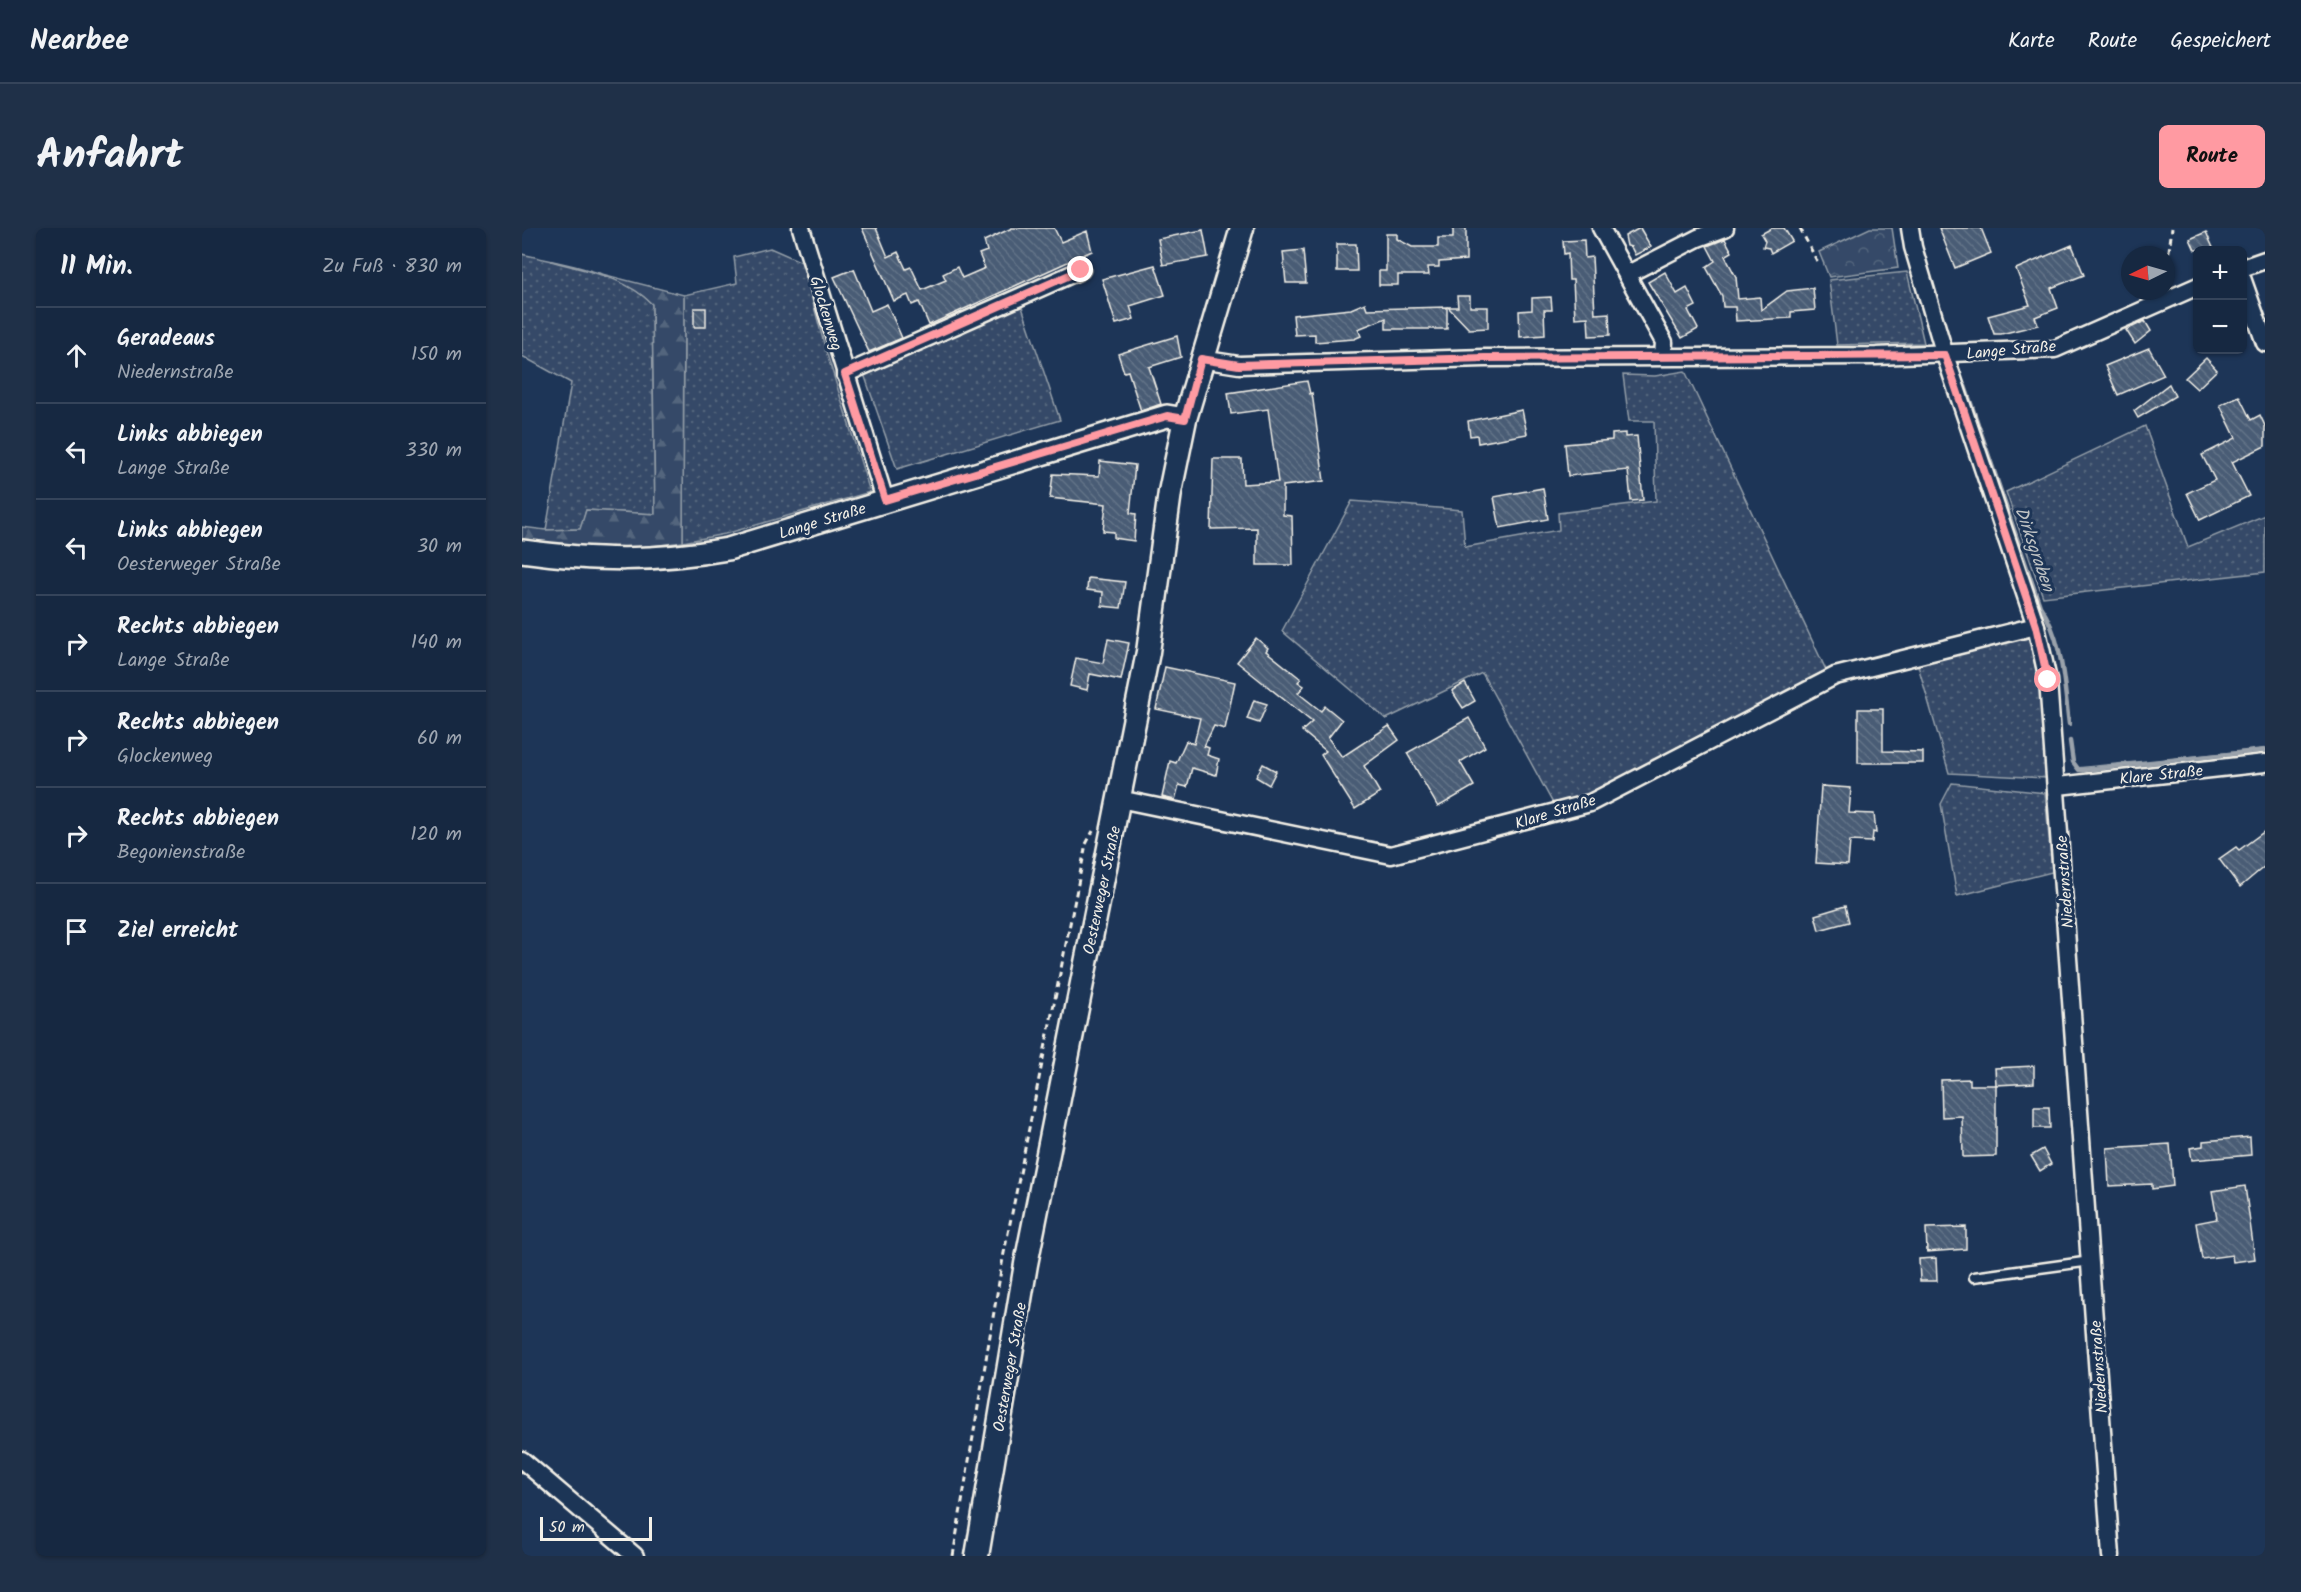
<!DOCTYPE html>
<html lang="de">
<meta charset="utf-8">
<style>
:root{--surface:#162841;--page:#1f3048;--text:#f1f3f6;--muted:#9ea6b1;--line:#35445a;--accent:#ff9aa2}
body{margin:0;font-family:Kalam,sans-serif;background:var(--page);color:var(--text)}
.controls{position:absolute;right:18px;top:18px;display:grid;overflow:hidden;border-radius:9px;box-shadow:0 2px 4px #0004}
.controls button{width:54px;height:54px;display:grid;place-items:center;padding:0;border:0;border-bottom:2px solid var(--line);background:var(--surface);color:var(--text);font:30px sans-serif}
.compass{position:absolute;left:1599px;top:18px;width:54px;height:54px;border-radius:50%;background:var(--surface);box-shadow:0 2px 4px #0004;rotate:265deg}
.scale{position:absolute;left:18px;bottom:15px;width:112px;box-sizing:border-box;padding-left:6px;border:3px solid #f4f1e8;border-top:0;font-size:16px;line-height:21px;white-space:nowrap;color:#f4f1e8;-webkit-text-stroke:4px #1d3557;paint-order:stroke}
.stop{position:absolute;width:18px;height:18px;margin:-14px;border:4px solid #ff9aa2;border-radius:50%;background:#fff}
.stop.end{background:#ff9aa2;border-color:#fff;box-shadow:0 2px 6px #0008}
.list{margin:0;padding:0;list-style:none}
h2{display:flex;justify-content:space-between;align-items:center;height:78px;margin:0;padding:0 24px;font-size:26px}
h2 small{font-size:20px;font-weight:400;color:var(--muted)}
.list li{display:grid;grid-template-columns:39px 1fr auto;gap:18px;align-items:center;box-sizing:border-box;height:96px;padding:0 24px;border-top:2px solid var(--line)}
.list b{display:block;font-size:22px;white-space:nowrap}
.list p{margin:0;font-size:20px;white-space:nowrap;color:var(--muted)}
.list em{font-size:20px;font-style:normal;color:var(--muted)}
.icon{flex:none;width:33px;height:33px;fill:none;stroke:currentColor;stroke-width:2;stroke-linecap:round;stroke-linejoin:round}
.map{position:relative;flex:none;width:1743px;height:1328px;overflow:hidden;border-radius:9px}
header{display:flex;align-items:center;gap:36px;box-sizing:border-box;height:84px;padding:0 30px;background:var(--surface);border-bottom:2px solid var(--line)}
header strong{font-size:28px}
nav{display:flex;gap:33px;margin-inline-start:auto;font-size:21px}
.intro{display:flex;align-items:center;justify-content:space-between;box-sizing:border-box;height:144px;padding:0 36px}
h1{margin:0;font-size:42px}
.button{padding:15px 27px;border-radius:9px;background:var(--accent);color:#111;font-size:21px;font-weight:700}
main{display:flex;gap:36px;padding:0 36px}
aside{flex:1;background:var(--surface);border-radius:9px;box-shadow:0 2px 4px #0004}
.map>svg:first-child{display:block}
</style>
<header>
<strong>Nearbee</strong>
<nav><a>Karte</a><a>Route</a><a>Gespeichert</a></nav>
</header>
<div class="intro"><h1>Anfahrt</h1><a class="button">Route</a></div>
<main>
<aside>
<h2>11 Min.<small>Zu Fuß · 830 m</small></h2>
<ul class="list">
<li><svg class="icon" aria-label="ahead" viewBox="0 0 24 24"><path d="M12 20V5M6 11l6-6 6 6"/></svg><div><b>Geradeaus</b><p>Niedernstraße</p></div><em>150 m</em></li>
<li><svg class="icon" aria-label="left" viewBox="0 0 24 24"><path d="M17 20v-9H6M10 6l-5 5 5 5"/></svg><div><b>Links abbiegen</b><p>Lange Straße</p></div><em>330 m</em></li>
<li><svg class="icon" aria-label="left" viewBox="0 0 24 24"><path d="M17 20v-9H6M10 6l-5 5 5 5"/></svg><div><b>Links abbiegen</b><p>Oesterweger Straße</p></div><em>30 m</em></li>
<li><svg class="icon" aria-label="right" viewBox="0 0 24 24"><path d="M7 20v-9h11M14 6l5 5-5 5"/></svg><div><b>Rechts abbiegen</b><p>Lange Straße</p></div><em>140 m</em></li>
<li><svg class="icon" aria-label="right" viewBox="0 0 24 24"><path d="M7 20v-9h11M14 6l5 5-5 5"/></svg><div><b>Rechts abbiegen</b><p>Glockenweg</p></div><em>60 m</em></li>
<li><svg class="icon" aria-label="right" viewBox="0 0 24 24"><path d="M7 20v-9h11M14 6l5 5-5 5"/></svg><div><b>Rechts abbiegen</b><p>Begonienstraße</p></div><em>120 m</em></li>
<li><svg class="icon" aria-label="arrive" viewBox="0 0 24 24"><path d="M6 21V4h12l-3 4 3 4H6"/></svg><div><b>Ziel erreicht</b></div></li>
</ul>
</aside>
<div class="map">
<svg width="1743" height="1328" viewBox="0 0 1743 1328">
<defs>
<pattern id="grass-dots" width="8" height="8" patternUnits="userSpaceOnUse" patternTransform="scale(1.5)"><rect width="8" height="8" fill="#354a67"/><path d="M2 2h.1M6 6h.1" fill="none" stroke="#53657d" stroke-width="1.8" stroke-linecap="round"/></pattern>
<pattern id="forest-firs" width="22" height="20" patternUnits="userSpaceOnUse" patternTransform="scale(1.5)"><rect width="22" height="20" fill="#354a67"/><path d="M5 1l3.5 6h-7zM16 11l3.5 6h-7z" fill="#53657d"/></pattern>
<pattern id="park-crowns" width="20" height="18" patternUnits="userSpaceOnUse" patternTransform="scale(1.5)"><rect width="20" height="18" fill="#354a67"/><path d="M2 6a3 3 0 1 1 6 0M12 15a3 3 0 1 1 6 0" fill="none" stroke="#53657d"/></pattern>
<pattern id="building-back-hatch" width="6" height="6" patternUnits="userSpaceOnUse" patternTransform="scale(1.5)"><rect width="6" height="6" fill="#485b74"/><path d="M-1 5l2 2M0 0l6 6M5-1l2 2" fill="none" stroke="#637388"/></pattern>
</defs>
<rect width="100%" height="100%" fill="#1d3557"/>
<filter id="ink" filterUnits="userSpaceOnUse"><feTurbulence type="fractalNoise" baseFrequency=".0167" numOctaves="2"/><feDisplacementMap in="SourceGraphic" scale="12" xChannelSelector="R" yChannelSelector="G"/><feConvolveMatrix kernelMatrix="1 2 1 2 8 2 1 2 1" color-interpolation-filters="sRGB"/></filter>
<g filter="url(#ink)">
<g fill="url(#grass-dots)" stroke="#949ea8" stroke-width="1.5">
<path d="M248 20 280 34 304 123 348 264 203 306 161 314 162 67 215 55 212 29Z"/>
<path d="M0 26C43 37 99 43 130 76L133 286 64 282 59 301 24 302 49 155 0 128Z"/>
<path d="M1385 44 1402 115 1315 117 1307 52Z"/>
<path d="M499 76 538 192 375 241 342 146Z"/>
<path d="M1163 143 1304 442 1187 508 1065 570 1033 579 960 445 864 491 760 403 830 273 940 282 943 319 1037 302 1036 285 1134 273 1132 193H1107L1101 147 1133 148Z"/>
<path d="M1623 198 1666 319 1743 287V344L1521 369 1484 264Z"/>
<path d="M1506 408 1518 458 1525 550 1427 545 1395 434Z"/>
<path d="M1743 521V528L1571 547 1555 540Z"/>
<path d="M1430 555 1523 565 1530 644 1435 668 1419 576Z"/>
</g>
<path fill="url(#forest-firs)" stroke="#949ea8" stroke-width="1.5" d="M29 33 162 67 161 314 107 321 0 317V299L24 302 58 301 64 282 133 286 130 76C104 49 64 43 29 33Z"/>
<path fill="url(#park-crowns)" stroke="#949ea8" stroke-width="1.5" d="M1348 0H1370L1376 40 1307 49 1297 24Z"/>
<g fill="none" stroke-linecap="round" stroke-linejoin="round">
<g stroke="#9aa2ab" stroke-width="4.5">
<path d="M1443 158 1518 378C1541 410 1542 458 1547 496"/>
<path d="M1548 513 1551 534 1557 542H1562L1743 522"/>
</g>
</g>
<g fill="url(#building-back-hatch)" stroke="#f4f1e8" stroke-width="1.5">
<path d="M340 0H354L366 29 376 24 384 41 389 39 400 62 424 52 421 46 435 39 440 50 463 40 457 26 465 23 462 13 490 0H532L539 14 565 3 570 23 407 97 397 74 390 77 386 67 372 73Z"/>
<path d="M931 0H944V32L917 34V39H906L907 47H876V57H857V43H864V6H875V11L890 19H916V10H931Z"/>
<path d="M1118 0 1129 19 1113 27 1109 19 1105 18 1103 8Z"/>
<path d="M1250 0H1262L1270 13 1249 25 1247 20 1241 19 1243 13 1239 6Z"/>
<path d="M1417 0H1459L1469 25 1433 40Z"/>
<path d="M681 2 686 29 641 37 636 11Z"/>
<path d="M1684 4 1692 22H1673L1668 11Z"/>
<path d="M1203 11 1210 24 1203 28 1214 49 1216 71 1238 69 1239 82 1265 63 1291 60 1293 82 1269 84V90L1214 93 1213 79H1201L1200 68 1184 39 1193 33 1185 18Z"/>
<path d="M1062 12 1063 30 1070 29 1073 86 1087 85 1088 107 1067 108 1066 89 1053 90 1051 52H1047L1046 25 1042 26 1041 13Z"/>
<path d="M815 16H834L835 43H815Z"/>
<path d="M1550 17 1562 47 1529 60 1536 80 1513 89 1516 97 1479 106H1472L1466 88 1508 77 1494 41Z"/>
<path d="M781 22 784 55H764L761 24Z"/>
<path d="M633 37 643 67 608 78 612 91 594 96 580 51Z"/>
<path d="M332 41 349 83 365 76 380 110 347 124 312 49Z"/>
<path d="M1143 44 1155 66 1165 60 1174 78 1166 82 1176 101 1160 110 1126 54Z"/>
<path d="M935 68H948V79H966V100L947 101 926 79H936Z"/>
<path d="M1029 69 1030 82H1022L1023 107 998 109 997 83 1010 82V70Z"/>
<path d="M843 75 845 81 925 79V101H864V90L836 101 839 108 832 111 793 114V106L773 107 771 87 829 81Z"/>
<rect x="172" y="80" width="12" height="19"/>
<path d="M1623 93 1629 103 1613 116 1604 102Z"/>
<path d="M655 108 659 129 627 139 639 176 619 183 606 143 602 144 596 126Z"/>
<path d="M1627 120 1642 147 1596 167 1583 138Z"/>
<path d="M1684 130 1695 142 1675 161 1663 150Z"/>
<path d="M785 153 788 166 790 165 802 253 761 258V287L770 288 771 337H735V300L689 301 691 231H720L721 256 756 254 746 181 709 186 706 165Z"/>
<path d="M1647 156 1653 168 1616 190 1612 183Z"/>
<path d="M1717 168 1729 192 1738 187 1743 198V218L1710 234 1727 268 1678 292 1665 265 1693 252 1680 227 1714 210 1698 177Z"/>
<path d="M1000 182 1005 206 956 215 955 207 948 208 946 193Z"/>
<path d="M1103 205V209L1115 208 1121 272 1109 273 1106 242 1046 248 1043 216 1090 212V206Z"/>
<path d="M578 233 613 237 608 285 614 286 612 313 592 310V304L581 303 584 276 528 270 531 246 577 248Z"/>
<path d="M1021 260 1026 291 978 300 972 269Z"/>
<path d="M566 350 603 354 599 380 580 378 581 364 565 362Z"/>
<path d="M734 410 746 420 744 423 779 451 776 454 782 458 776 465 799 483 803 478 820 492 806 510 820 529 867 498 877 512 842 538 858 565 833 581 799 527 804 523 780 503 790 494 715 434Z"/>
<path d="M586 411 607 415 599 452 568 446 565 462 548 458 554 430 581 435Z"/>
<path d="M643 439 713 454 703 501 692 498 682 518 687 520 685 527 697 531 694 547 670 540 665 559 657 557 653 572 640 569 648 533 654 535 664 513 672 516 678 490 634 481Z"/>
<path d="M943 455 953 473 941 480 930 463Z"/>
<path d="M732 472 745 476 737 495 725 491Z"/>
<path d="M1336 481H1361V523L1401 524V535H1336Z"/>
<path d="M947 490 963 519 938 534 952 558 916 579 885 525Z"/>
<path d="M741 536 754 543 747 557 734 549Z"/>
<path d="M1299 558 1329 560 1327 585 1352 586 1354 605 1351 604 1350 614 1328 613 1326 637 1294 635Z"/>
<path d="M1743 603V638L1718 659 1697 631 1714 619 1717 622Z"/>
<path d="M1323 678 1327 694 1297 702 1293 687Z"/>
<path d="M1512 838V855L1474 857V928L1441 929 1440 888 1420 889 1419 852 1448 851V857H1474L1473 840Z"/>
<path d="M1512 879H1527L1528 900H1512Z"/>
<path d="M1728 909 1729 927 1670 932 1668 920 1681 918V913Z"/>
<path d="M1648 916 1651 958 1630 961V956L1587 958 1585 920Z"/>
<path d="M1521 921 1529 936 1518 943 1509 928Z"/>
<path d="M1723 958 1733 1031 1711 1034 1710 1027 1680 1031 1674 995 1695 991 1690 963Z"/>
<path d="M1444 999V1021L1405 1024 1404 1000Z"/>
<path d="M1414 1030 1415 1053H1398L1397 1031Z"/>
</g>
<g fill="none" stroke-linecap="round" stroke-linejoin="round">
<defs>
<path id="service" d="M1452 1049 1569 1033"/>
<g id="minor">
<path d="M279 0 363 272"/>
<path d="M1079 0 1142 114 1141 128"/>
<path d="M1388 0 1391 19 1423 127 1514 398 1526 452 1589 1328"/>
<path d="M1720 40 1743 32"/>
<path d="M1106 46 1176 10 1203 0"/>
<path d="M1720 50 1743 115"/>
<path d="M679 131 717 137 963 130 1354 128 1533 121 1676 58"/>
<path d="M323 146 559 42"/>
<path d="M1536 558 1743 535"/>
<path d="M597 571 869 627 1068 575 1313 448 1514 398"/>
<path d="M0 1232 113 1328"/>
</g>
<path id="tertiary" d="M0 323C75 333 131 334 206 321L645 188 663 191"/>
<path id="secondary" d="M455 1328 504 1036 626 424 648 264 663 191 720 0"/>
</defs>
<use href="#service" stroke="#f4f1e8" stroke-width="13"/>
<use href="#minor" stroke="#f4f1e8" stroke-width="21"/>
<use href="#tertiary" stroke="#f4f1e8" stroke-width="26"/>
<use href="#secondary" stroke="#f4f1e8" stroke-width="27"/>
<g stroke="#f4f1e8" stroke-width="3" stroke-dasharray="6 4.5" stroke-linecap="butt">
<path d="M1278 0 1296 35"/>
<path d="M1644 45 1650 0"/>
<path d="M431 1328 481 1030 564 616 571 603"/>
</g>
<use href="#service" stroke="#1d3557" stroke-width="8"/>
<use href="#minor" stroke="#1d3557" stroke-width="16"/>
<use href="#tertiary" stroke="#1d3557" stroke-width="21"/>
<use href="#secondary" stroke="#1d3557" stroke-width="22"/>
</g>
</g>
<g fill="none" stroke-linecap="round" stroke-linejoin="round" filter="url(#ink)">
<path stroke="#ff9aa2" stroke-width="8" d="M559 42 323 146 363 272 645 188 663 191 679 131 717 137 963 130 1423 127 1514 398 1526 452"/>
</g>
<g text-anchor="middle" stroke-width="6" stroke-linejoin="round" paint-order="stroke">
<g font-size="16" fill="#f4f1e8" stroke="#1d3557">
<text transform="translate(305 85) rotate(73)" y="6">Glockenweg</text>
<text transform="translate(1489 121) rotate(-5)" y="6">Lange Straße</text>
<text transform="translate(300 292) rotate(-17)" y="6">Lange Straße</text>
<text transform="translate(1639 546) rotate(-6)" y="6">Klare Straße</text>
<text transform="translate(1033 583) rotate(-17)" y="6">Klare Straße</text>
<text transform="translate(1542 654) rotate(-94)" y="6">Niedernstraße</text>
<text transform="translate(579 662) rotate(-78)" y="6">Oesterweger Straße</text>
<text transform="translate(487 1139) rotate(-80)" y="6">Oesterweger Straße</text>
<text transform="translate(1576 1139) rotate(-94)" y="6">Niedernstraße</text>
</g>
<g font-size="18" font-style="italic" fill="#c0c3c4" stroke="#1d3557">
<text transform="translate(1513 321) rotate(71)" y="6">Dirksgraben</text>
</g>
</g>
</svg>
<div class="controls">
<button>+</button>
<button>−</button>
</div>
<svg class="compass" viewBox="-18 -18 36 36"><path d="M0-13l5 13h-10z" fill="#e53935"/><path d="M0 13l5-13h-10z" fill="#9ea6b1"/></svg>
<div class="scale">50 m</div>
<div class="stop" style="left:1526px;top:452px"></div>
<div class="stop end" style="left:559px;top:42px"></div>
</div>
</main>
